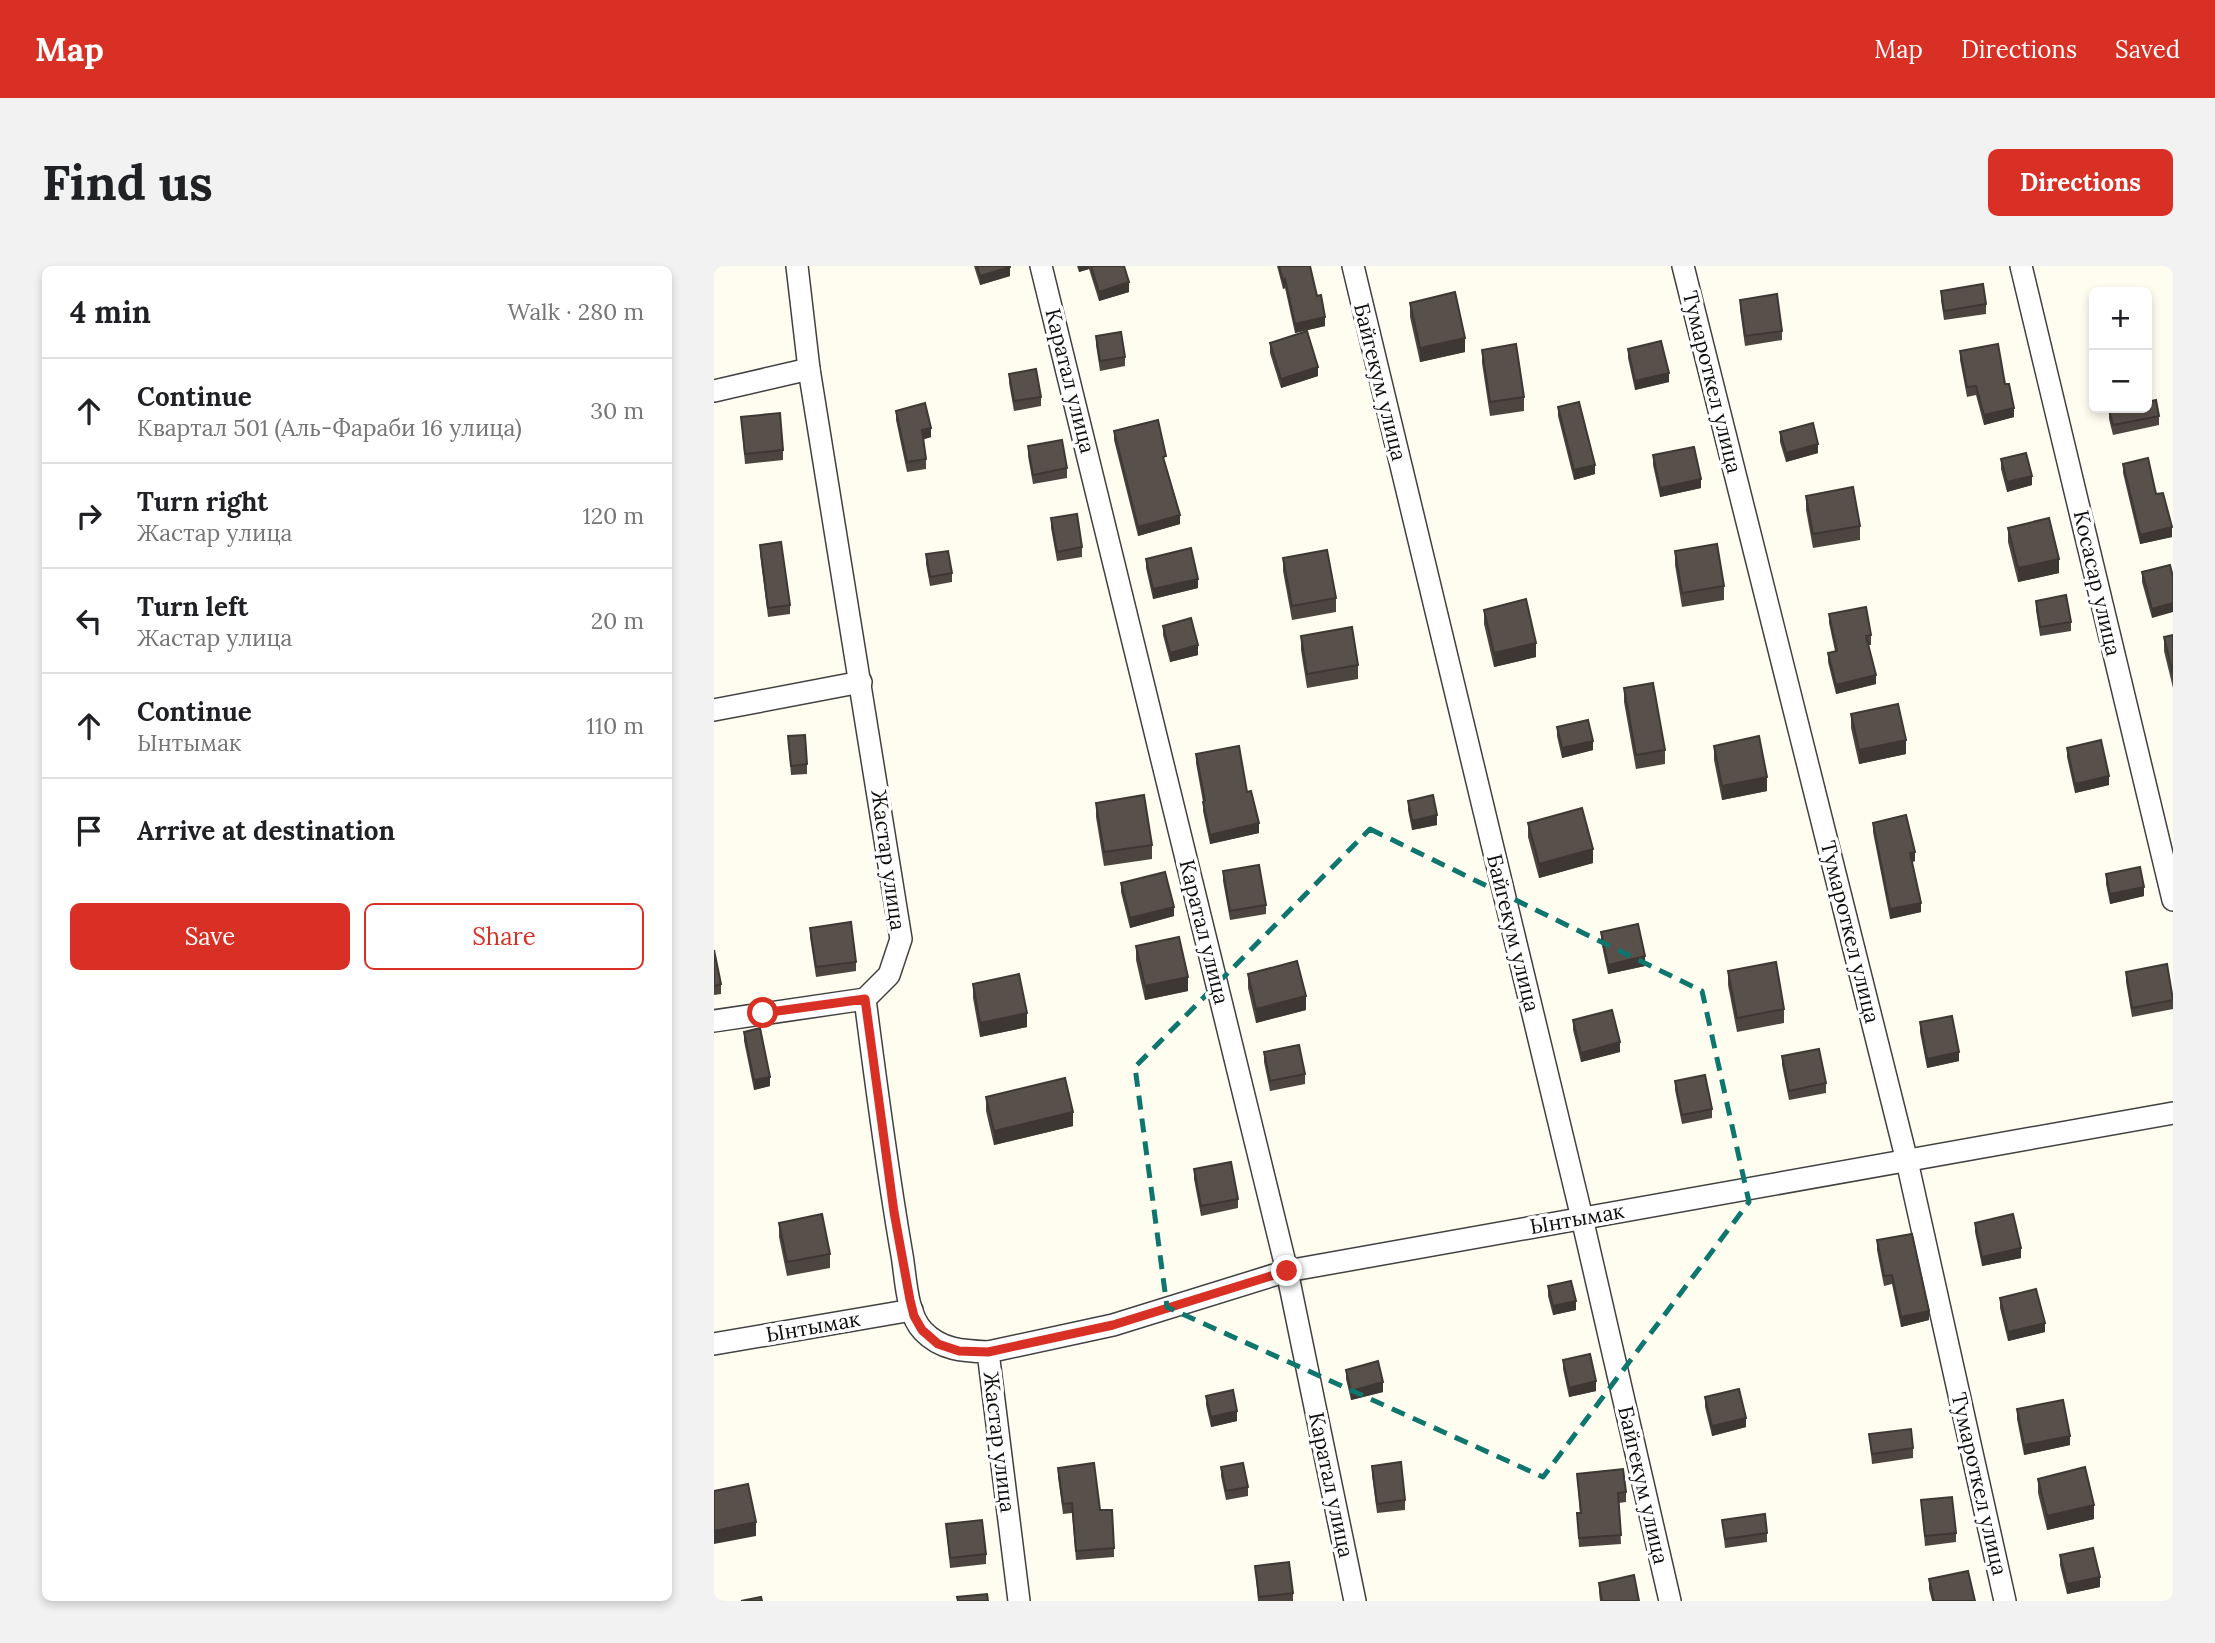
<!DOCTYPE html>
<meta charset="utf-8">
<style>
:root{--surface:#fff;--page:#f2f2f2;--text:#202124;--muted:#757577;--line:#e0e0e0;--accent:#d93025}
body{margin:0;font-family:Lora,serif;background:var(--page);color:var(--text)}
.controls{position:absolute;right:21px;top:21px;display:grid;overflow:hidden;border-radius:10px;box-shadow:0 4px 10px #0003}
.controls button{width:63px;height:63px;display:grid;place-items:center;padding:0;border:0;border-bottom:2px solid var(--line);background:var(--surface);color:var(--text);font:35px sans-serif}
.stop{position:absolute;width:21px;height:21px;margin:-16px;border:5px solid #d93025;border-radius:50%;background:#fff}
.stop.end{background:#d93025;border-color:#fff;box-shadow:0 2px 7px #0008}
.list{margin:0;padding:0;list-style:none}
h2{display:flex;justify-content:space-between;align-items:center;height:91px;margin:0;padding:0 28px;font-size:30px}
h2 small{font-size:23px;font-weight:400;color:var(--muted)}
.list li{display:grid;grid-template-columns:46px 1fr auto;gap:21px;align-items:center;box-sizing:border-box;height:105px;padding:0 28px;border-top:2px solid var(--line)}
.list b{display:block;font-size:26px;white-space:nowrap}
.list p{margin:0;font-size:23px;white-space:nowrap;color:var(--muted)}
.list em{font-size:23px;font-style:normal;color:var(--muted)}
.actions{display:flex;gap:14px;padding:21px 28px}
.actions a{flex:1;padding:16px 0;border:2px solid var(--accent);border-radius:10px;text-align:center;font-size:24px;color:var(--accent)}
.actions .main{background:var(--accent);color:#fff}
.icon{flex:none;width:38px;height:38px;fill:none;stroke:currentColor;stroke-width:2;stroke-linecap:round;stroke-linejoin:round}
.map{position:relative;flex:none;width:1459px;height:1335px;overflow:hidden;border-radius:10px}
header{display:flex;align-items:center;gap:42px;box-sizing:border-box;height:98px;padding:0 35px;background:var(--accent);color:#fff}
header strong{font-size:33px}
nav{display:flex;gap:38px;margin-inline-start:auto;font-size:24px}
.intro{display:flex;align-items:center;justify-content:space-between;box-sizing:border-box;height:168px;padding:0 42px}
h1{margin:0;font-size:49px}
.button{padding:18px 32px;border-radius:10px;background:var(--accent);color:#fff;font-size:24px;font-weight:700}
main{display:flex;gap:42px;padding:0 42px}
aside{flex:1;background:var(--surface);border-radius:10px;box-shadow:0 4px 10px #0003}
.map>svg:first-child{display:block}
</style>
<header>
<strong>Map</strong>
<nav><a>Map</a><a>Directions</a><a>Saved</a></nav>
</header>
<div class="intro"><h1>Find us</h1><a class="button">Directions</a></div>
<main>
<aside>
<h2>4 min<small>Walk · 280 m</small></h2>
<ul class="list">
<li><svg class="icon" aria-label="ahead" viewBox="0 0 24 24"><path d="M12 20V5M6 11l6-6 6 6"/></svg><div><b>Continue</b><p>Квартал 501 (Аль-Фараби 16 улица)</p></div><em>30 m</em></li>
<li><svg class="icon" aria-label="right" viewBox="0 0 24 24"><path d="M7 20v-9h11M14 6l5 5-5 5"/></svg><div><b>Turn right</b><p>Жастар улица</p></div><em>120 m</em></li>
<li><svg class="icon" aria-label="left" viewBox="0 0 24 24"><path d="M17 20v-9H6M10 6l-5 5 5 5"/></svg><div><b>Turn left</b><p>Жастар улица</p></div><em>20 m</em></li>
<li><svg class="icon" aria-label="ahead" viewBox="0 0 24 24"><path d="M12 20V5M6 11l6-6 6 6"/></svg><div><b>Continue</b><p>Ынтымак</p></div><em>110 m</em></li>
<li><svg class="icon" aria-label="arrive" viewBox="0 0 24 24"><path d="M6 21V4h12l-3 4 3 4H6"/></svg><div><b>Arrive at destination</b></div></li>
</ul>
<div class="actions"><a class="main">Save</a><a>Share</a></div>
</aside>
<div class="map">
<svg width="1459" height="1335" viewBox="0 0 1459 1335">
<rect width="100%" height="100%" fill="#fffdf0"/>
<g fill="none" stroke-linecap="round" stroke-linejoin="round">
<defs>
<g id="minor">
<path d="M83 0 95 103 187 673 175 709 151 733C162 818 173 904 188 989 192 1012 192 1047 209 1065 227 1084 249 1085 274 1086L305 1335"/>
<path d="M327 0 573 1005 641 1335"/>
<path d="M639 0 868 952 956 1335"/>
<path d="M969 0 1193 895 1291 1335"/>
<path d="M1307 0 1459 634"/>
<path d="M0 125 95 103"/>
<path d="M0 444 147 416"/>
<path d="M0 755 151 733"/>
<path d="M0 1078 198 1044"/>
<path d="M274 1086 399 1059 573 1005 1459 847"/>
</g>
</defs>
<use href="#minor" stroke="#414141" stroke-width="24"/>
<use href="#minor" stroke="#fff" stroke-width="21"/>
</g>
<g fill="#4c4540">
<path d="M260 0H296V10L266 19Z"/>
<path d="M363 0H410L415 26 385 35 375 3 365 6Z"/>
<path d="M563 0H596L611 60 581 67 571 22 569 23Z"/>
<path d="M1227 25 1272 38V48L1230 54 1227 34Z"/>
<path d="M1026 34 1068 65V74L1031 80 1026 43Z"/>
<path d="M696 37 751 86 706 96 696 51Z"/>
<path d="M382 70 411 91V100L386 105 382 79Z"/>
<path d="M556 77 604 110 567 122 556 87Z"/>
<path d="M914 83 955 116 921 124 914 92Z"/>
<path d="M768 84 810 131V145L776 150 768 97Z"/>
<path d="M1246 85 1291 118 1300 151 1270 159 1262 129 1253 131 1246 94Z"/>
<path d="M295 108 327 131V140L300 145 295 117Z"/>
<path d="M844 141 881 208 860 214 844 150Z"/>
<path d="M1395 144 1445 150V159L1399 169 1395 153Z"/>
<path d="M182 145 217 171 209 173 212 193V203L193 206 182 154Z"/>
<path d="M27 151 69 184V194L31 198Z"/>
<path d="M400 165 452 199 451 200 466 258 424 270 400 174Z"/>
<path d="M1066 166 1104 187 1072 196 1066 176Z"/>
<path d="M314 180 353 202V212L319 218 314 190Z"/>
<path d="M939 189 987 222 946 231 939 199Z"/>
<path d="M1287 193 1318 219 1293 226 1287 203Z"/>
<path d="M1409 198 1442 228 1458 271 1426 278 1409 207Z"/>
<path d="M1092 230 1146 260V274L1099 282 1092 244Z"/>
<path d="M337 252 368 281V291L343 295 337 262Z"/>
<path d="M1294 262 1345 307 1304 316 1294 276Z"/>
<path d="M46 279 76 339V348L54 351 46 288Z"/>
<path d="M961 285 1010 320V334L968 341 961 299Z"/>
<path d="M212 288 238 307V316L216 320 212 298Z"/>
<path d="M569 292 622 332V346L578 354 569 305Z"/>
<path d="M432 293 484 322 439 333 432 302Z"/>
<path d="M1456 299 1438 352 1428 316V306Z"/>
<path d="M1322 335 1357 356V365L1326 370 1322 344Z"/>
<path d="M770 344 822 391 780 401 770 358Z"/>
<path d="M1115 348 1157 369V379H1154L1162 418 1122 428 1114 396V387L1121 385 1115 357Z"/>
<path d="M449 360 484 389 456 396 449 369Z"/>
<path d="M1459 369V422L1450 385V371Z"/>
<path d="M587 370 644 399V413L593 422 587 384Z"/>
<path d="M910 422 951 484V498L922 503 910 436Z"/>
<path d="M1137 448 1192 488 1145 498 1137 462Z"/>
<path d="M843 461 879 484 848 492 843 470Z"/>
<path d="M74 470 93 498V508L77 509Z"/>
<path d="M1000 480 1053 525 1008 534 1000 494Z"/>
<path d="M1353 482 1395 519 1361 527 1353 491Z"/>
<path d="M482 488 533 526 545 567 496 578 489 545V536L482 497Z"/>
<path d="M694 535 723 559 698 564 694 544Z"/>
<path d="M382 537 438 579V593L390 600 382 551Z"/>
<path d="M814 557 879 597 825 612 814 571Z"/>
<path d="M1159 557 1201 595 1198 596 1207 646 1176 653 1159 566Z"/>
<path d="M509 605 552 639V648L516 654 509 615Z"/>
<path d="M1392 608 1430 630 1396 638 1392 618Z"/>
<path d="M407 617 460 650 416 662 407 626Z"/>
<path d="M96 662 142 696V705L102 711 96 671Z"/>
<path d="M887 666 931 700 894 708 887 675Z"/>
<path d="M422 680 474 725 431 734 422 694Z"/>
<path d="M0 684 7 718V728L0 729Z"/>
<path d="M1014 705 1070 743V757L1023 766 1014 719Z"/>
<path d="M1412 706 1459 732V743L1418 751 1412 716Z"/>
<path d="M534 708 592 744 542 757 534 722Z"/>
<path d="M259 718 313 761 266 771 259 732Z"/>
<path d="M859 754 906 786 867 796 859 764Z"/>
<path d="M1206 756 1245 795 1213 802 1206 766Z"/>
<path d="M30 766 56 820 40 824 30 775Z"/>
<path d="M550 786 591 808V818L556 825 550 796Z"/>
<path d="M1068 790 1112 817V827L1075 834 1068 799Z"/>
<path d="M961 815 998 843V852L968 858 961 824Z"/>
<path d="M272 831 359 860 280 879 272 845Z"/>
<path d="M480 903 524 933V942L487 950 480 913Z"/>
<path d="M65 957 116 988V1002L73 1010 65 971Z"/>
<path d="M1261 957 1307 992 1268 1000 1261 966Z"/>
<path d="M1163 974 1215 1054 1187 1061 1178 1018 1170 1020 1163 984Z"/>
<path d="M834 1020 862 1044 839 1049 834 1030Z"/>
<path d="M1286 1032 1331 1066 1294 1075 1286 1042Z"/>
<path d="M849 1094 882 1125 855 1131 849 1103Z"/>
<path d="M632 1104 669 1126 637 1134 632 1113Z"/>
<path d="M492 1130 523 1155 497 1161 492 1139Z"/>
<path d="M991 1131 1032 1161 998 1170 991 1141Z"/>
<path d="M1303 1143 1356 1179 1310 1189 1303 1153Z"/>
<path d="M1155 1168 1199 1182V1192L1158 1198Z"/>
<path d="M658 1200 691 1234V1244L663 1247 658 1209Z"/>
<path d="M507 1201 534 1221V1230L512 1234 507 1210Z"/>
<path d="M344 1202 400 1282V1291L362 1294 358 1247 349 1248 344 1211Z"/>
<path d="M863 1208 912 1226V1236L905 1237 907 1278 865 1281 863 1247H866Z"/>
<path d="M1324 1213 1380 1253 1333 1264 1324 1227Z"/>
<path d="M1207 1234 1242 1267V1276L1211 1280Z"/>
<path d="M1008 1254 1053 1267V1276L1011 1282Z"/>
<path d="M232 1258 272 1288V1298L236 1302Z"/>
<path d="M1346 1289 1386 1321 1353 1328 1346 1299Z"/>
<path d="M541 1300 579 1327V1335H544Z"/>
<path d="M1215 1313 1261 1335H1218L1215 1323Z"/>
<path d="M885 1317 925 1335H886L885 1326Z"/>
</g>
<g fill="#3e3834">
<path d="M365 0H375V3L365 6Z"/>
<path d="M296 1V10L266 19V10Z"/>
<path d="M571 13V22L569 23V14Z"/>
<path d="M415 16V26L385 35V26Z"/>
<path d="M611 51V60L581 67V58Z"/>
<path d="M751 72V86L706 96V82Z"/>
<path d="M604 101V110L567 122V113Z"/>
<path d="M955 107V116L921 124V115Z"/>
<path d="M1300 142V151L1270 159V149Z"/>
<path d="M217 162V171L208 174V164Z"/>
<path d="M1104 178V187L1072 196V187Z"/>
<path d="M881 199V208L860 214V204Z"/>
<path d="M1318 210V219L1293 226V216Z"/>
<path d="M987 213V222L946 231V222Z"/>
<path d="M466 249V258L424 270V261Z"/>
<path d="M1458 261V271L1426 278V269Z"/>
<path d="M1345 293V307L1304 316V302Z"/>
<path d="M484 313V322L439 333V323Z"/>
<path d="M1459 337V346L1438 352V343Z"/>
<path d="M822 377V391L780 401V387Z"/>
<path d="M484 379V389L456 396V387Z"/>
<path d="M1162 409V418L1122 428V419Z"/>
<path d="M1192 474V488L1145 498V484Z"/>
<path d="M879 475V484L848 492V482Z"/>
<path d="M1395 510V519L1361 527V518Z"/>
<path d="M1053 511V525L1008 534V520Z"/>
<path d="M723 549V559L698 564V555Z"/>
<path d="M545 557V567L496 578V569Z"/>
<path d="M879 583V597L825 612V598Z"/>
<path d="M1201 586V595L1196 597V587Z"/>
<path d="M1430 621V630L1396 638V628Z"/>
<path d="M1207 637V646L1176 653V643Z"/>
<path d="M460 641V650L416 662V652Z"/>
<path d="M931 690V700L894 708V699Z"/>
<path d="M474 711V725L431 734V720Z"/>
<path d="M592 730V744L542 757V743Z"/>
<path d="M313 747V761L266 771V757Z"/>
<path d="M906 776V786L867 796V787Z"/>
<path d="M1245 786V795L1213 802V793Z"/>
<path d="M56 811V820L40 824V814Z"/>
<path d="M359 846V860L280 879V865Z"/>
<path d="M1307 982V992L1268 1000V991Z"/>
<path d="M862 1035V1044L839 1049V1040Z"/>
<path d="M1215 1045V1054L1187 1061V1051Z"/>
<path d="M1331 1057V1066L1294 1075V1066Z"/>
<path d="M882 1115V1125L855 1131V1122Z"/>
<path d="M669 1116V1126L637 1134V1125Z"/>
<path d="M523 1145V1155L497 1161V1151Z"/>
<path d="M1032 1152V1161L998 1170V1160Z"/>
<path d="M1356 1170V1179L1310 1189V1179Z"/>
<path d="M1380 1239V1253L1333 1264V1250Z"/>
<path d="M42 1256V1270L0 1278V1265Z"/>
<path d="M1386 1311V1321L1353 1328V1318Z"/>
</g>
<g fill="#58504a" stroke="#3e3834" stroke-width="2">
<path d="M263 0H296V1L266 10Z"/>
<path d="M377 0H410L415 16 385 26Z"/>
<path d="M565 0H596L603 30 607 29 611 51 581 58 571 13 569 14Z"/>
<path d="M1269 18 1272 38 1230 45 1227 25Z"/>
<path d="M741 26 751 72 706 82 696 37Z"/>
<path d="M1063 28 1068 65 1031 70 1026 34Z"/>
<path d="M593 65 604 101 567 113 556 77Z"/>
<path d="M407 66 411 91 386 95 382 70Z"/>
<path d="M947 75 955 107 921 115 914 83Z"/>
<path d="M802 78 810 131 776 136 768 84Z"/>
<path d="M1284 78 1291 118H1295L1300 142 1270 149 1262 120 1253 121 1246 85Z"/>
<path d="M322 103 327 131 300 135 295 108Z"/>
<path d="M1442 134 1445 150 1399 159 1395 144 1406 142H1433V136Z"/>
<path d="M865 136 881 199 860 204 844 141Z"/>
<path d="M211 137 217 162 208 164 212 193 193 196 182 145Z"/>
<path d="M66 147 69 184 31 188 27 151Z"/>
<path d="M444 154 452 190 449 191 466 249 424 261 400 165Z"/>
<path d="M1099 157 1104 178 1072 187 1066 166Z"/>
<path d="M348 174 353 202 319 209 314 180Z"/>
<path d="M980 181 987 213 946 222 939 189Z"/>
<path d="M1312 187 1318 210 1293 216 1287 193Z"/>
<path d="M1434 192 1442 228 1449 227 1458 261 1426 269 1409 198Z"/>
<path d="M1139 221 1146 260 1099 268 1092 230Z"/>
<path d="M363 248 368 281 343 286 337 252Z"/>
<path d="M1335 252 1345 293 1304 302 1294 262Z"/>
<path d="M67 276 76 339 54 342 46 279Z"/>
<path d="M1003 278 1010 320 968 327 961 285Z"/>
<path d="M477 282 484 313 439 323 432 293Z"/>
<path d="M613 284 622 332 578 340 569 292Z"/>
<path d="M234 285 238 307 216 311 212 288Z"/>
<path d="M1456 299 1459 311V337L1438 343 1428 306Z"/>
<path d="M1352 329 1357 356 1326 361 1322 335Z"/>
<path d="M812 333 822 377 780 387 770 344Z"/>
<path d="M1152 341 1157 369 1152 370 1162 409 1122 419 1114 387 1123 385 1115 348Z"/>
<path d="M477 352 484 379 456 387 449 360Z"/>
<path d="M638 361 644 399 593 408 587 370Z"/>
<path d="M1459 369V408L1450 371Z"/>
<path d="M939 417 951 484 922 489 910 422Z"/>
<path d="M1184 438 1192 474 1145 484 1137 448Z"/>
<path d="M874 454 879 475 848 482 843 461Z"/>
<path d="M91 469 93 498 77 500 74 470Z"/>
<path d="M1045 470 1053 511 1008 520 1000 480Z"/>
<path d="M1387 474 1395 510 1361 518 1353 482Z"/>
<path d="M525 480 533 526 537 525 545 557 496 569 489 536 491 535 482 488Z"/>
<path d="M430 529 438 579 390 586 382 537Z"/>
<path d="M719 529 723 549 698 555 694 535Z"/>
<path d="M868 542 879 583 825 598 814 557Z"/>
<path d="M1192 549 1201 586 1196 587 1207 637 1176 643 1159 557Z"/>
<path d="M545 599 552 639 516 645 509 605Z"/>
<path d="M1426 601 1430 621 1396 628 1392 608Z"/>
<path d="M451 606 460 641 416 652 407 617Z"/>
<path d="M137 656 142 696 102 701 96 662Z"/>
<path d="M924 658 931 690 894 699 887 666Z"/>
<path d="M465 671 474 711 431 720 422 680Z"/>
<path d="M0 684 7 718 0 720Z"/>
<path d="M583 695 592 730 542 743 534 708Z"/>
<path d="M1062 696 1070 743 1023 752 1014 705Z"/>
<path d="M1453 698 1459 734 1418 742 1412 706Z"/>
<path d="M305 708 313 747 266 757 259 718Z"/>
<path d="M898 744 906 776 867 787 859 754Z"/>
<path d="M1238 750 1245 786 1213 793 1206 756Z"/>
<path d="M46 762 56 811 40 814 30 766Z"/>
<path d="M585 779 591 808 556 815 550 786Z"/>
<path d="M1105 783 1112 817 1075 825 1068 790Z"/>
<path d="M991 809 998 843 968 849 961 815Z"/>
<path d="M351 812 359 846 280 865 272 831Z"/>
<path d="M517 896 524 933 487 940 480 903Z"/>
<path d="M108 948 116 988 73 996 65 957Z"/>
<path d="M1299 948 1307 982 1268 991 1261 957Z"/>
<path d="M1198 968 1215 1045 1187 1051 1178 1009 1170 1010 1163 974Z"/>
<path d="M857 1015 862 1035 839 1040 834 1020Z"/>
<path d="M1322 1023 1331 1057 1294 1066 1286 1032Z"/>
<path d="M876 1088 882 1115 855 1122 849 1094Z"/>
<path d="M664 1095 669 1116 637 1125 632 1104Z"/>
<path d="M1025 1123 1032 1152 998 1160 991 1131Z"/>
<path d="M519 1124 523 1145 497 1151 492 1130Z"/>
<path d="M1349 1134 1356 1170 1310 1179 1303 1143Z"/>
<path d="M1197 1163 1199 1182 1158 1188 1155 1168Z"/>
<path d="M687 1196 691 1234 663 1238 658 1200Z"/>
<path d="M380 1197 386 1244H398L400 1282 362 1285 358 1237 349 1238 344 1202Z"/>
<path d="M529 1197 534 1221 512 1225 507 1201Z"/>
<path d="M1371 1201 1380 1239 1333 1250 1324 1213Z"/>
<path d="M909 1203 912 1226 904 1227 907 1269 865 1272 863 1247H867L863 1208Z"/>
<path d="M34 1218 42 1256 0 1265V1225Z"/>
<path d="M1238 1231 1242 1267 1211 1270 1207 1234Z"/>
<path d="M1051 1248 1053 1267 1011 1273 1008 1254Z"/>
<path d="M268 1254 272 1288 236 1292 232 1258Z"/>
<path d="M1379 1282 1386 1311 1353 1318 1346 1289Z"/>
<path d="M575 1296 579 1327 545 1331 541 1300Z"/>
<path d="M1254 1305 1261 1335H1220L1215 1313Z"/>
<path d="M920 1309 925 1335H888L885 1317Z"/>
<path d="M273 1328 274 1335H244L243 1331Z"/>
<path d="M47 1331 48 1335H27Z"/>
</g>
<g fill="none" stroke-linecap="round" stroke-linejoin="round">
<path stroke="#d93025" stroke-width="9" d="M49 747 151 733 180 946 196 1034 200 1050 208 1064 224 1078 245 1085 274 1086 399 1059 573 1005"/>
</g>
<path fill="none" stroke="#0f766e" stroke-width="5" stroke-dasharray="14 9" stroke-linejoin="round" d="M656 563 988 725 1035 936 829 1211 453 1041 421 801Z"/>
<g text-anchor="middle" stroke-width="7" stroke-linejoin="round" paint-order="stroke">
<g font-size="21" fill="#0e0e0e" stroke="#fff">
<text transform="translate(356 115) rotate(76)" y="7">Каратал улица</text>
<text transform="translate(666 116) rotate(76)" y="7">Байгекум улица</text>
<text transform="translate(998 116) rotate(76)" y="7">Тумароткел улица</text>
<text transform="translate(1383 317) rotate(77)" y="7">Косасар улица</text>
<text transform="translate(174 594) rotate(82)" y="7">Жастар улица</text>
<text transform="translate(490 666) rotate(76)" y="7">Каратал улица</text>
<text transform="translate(1136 666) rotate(76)" y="7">Тумароткел улица</text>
<text transform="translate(799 667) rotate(76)" y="7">Байгекум улица</text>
<text transform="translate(863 953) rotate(-10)" y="7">Ынтымак</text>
<text transform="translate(99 1061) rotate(-10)" y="7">Ынтымак</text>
<text transform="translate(285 1176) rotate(83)" y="7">Жастар улица</text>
<text transform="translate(1265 1218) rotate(77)" y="7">Тумароткел улица</text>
<text transform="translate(617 1219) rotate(78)" y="7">Каратал улица</text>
<text transform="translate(929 1219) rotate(77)" y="7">Байгекум улица</text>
</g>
</g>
</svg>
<div class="controls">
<button>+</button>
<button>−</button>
</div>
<div class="stop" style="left:49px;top:747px"></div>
<div class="stop end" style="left:573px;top:1005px"></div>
</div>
</main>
